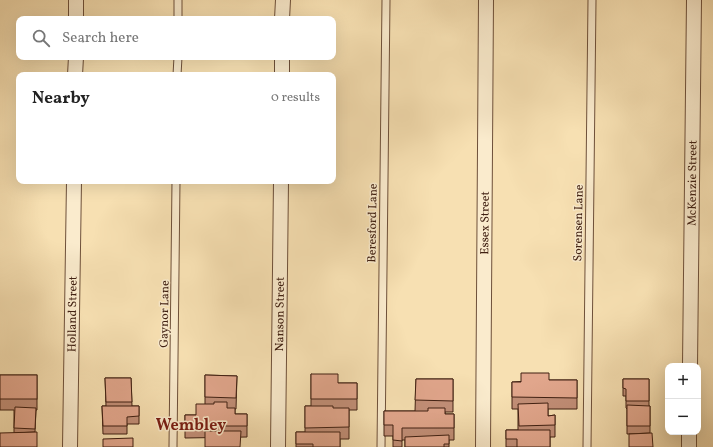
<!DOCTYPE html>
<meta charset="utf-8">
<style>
:root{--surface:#fff;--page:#f6f6f6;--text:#222;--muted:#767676;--line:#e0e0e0}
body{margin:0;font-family:Vollkorn,serif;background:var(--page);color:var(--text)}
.controls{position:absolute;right:12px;bottom:12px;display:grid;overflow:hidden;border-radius:8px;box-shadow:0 4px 16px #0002}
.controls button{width:36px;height:36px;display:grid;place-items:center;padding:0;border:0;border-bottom:1px solid var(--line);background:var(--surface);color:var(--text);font:20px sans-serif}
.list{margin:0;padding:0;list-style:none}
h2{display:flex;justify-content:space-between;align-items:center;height:52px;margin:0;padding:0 16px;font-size:17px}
h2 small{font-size:13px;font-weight:400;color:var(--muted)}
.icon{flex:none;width:22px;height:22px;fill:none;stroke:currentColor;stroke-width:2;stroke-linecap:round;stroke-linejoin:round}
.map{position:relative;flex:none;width:713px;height:447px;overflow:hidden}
.search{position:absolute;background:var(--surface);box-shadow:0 4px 16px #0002;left:16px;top:16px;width:320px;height:44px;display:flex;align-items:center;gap:10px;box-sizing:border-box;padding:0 14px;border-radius:8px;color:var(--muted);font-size:15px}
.panel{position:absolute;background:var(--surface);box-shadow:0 4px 16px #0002;left:16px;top:72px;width:320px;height:112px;border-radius:8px}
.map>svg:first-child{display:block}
</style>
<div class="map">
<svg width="713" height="447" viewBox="0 0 713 447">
<rect width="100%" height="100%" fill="#f7e0b2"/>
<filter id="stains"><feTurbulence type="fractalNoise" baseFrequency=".005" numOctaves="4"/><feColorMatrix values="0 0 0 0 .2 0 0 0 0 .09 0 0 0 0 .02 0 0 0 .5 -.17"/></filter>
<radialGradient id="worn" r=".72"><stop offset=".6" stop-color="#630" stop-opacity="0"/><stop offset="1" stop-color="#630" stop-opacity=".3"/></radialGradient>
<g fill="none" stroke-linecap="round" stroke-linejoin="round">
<defs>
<g id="service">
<path d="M178 19V0"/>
<path d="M177 75 178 57"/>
<path d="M173 447 176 181"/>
<path d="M381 447 386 0"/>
<path d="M587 447 592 0"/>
</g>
<g id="minor">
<path d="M76 19V0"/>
<path d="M282 19 283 0"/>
<path d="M75 75 76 57"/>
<path d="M282 75V57"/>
<path id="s1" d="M690 366 694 0"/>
<path id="s2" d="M70 447 74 181"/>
<path id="s3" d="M278 447 281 181"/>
<path id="s4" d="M483 447 486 0"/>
<path d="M689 447V432"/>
</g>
</defs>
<use href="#service" stroke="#6e503a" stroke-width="9"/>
<use href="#minor" stroke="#6e503a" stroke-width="16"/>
<use href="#service" stroke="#faebcd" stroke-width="7"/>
<use href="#minor" stroke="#faebcd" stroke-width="14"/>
</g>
<g fill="#c28f78" stroke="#402012">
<path d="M311 374 338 383H357V410H349V439H340V447H296V432H305V406H311Z"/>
<path d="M0 375H37V410H36L35 432 14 433V410H0Z"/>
<path d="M205 375 237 376 236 409H235V414H247V437L185 438V415H196L205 404Z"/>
<path d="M105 378H131L132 406H139V424H127V434H103L102 406H106Z"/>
<path d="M416 379H453V412H445V414H454V440H449V447H405V440H402V447H393V436H384V411H415Z"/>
<path d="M623 379H649V406H650V433L627 434V409L626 408V396H623Z"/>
<path d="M549 380H577V409H548V416L555 415V437H550V447H506V430H518V409H512V382Z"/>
</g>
<g fill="#e1a68c" stroke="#402012">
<path d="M521 373H549V380H577V398L512 397V382H521Z"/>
<path d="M311 374H338V383H357V399H311Z"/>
<rect x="0" y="375" width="37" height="24"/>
<path d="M205 375 237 376 236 398 205 397Z"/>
<path d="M105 378H131L132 402H106Z"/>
<path d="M416 379H453V401L415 400Z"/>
<path d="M623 379H649V401H626V389L623 388Z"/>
<path d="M214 402H227V408H235V414H247V426H185V415H196V404H214Z"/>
<path d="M548 403V416L555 415V425L519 426 518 404Z"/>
<path d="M627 405 650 406V426H627Z"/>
<path d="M102 406H139V416L127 417V426H103Z"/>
<path d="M305 406H333V408H349V427L305 428Z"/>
<path d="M15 407 36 408 35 429 14 428Z"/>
<path d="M428 408H445V414H454V428H402V441L393 440V425H384V411H428Z"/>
<path d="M506 430H550V447H517V439H506Z"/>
<path d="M205 431H241L240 447H205Z"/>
<path d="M37 432V447H0V433Z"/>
<path d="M296 432H340V447H313V444H296Z"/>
<path d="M652 433 653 447H629V434Z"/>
<path d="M449 435V444H444V447H405V437Z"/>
<path d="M133 438V447H103V439Z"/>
</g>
<g text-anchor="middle" stroke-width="3" stroke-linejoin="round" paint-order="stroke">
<g font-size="12" fill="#402012" stroke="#faebcd">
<text dy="4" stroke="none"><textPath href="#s1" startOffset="183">McKenzie Street</textPath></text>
<text transform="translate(372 223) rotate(-89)" y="4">Beresford Lane</text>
<text transform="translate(578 223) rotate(-89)" y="4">Sorensen Lane</text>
<text dy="4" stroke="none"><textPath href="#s4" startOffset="224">Essex Street</textPath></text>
<text dy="4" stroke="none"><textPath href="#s2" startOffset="133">Holland Street</textPath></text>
<text transform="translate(164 314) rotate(-89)" y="4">Gaynor Lane</text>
<text dy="4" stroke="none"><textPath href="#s3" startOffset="133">Nanson Street</textPath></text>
</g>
<g font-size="16" font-weight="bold" fill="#7a1f14" stroke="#faebcd">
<text x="191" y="430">Wembley</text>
</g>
</g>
<rect width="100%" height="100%" filter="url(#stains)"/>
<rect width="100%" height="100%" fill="url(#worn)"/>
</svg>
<div class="controls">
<button>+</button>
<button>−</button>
</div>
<div class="search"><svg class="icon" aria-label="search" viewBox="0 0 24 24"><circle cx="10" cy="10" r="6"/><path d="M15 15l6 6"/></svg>Search here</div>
<section class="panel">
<h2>Nearby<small>0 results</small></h2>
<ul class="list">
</ul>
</section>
</div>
